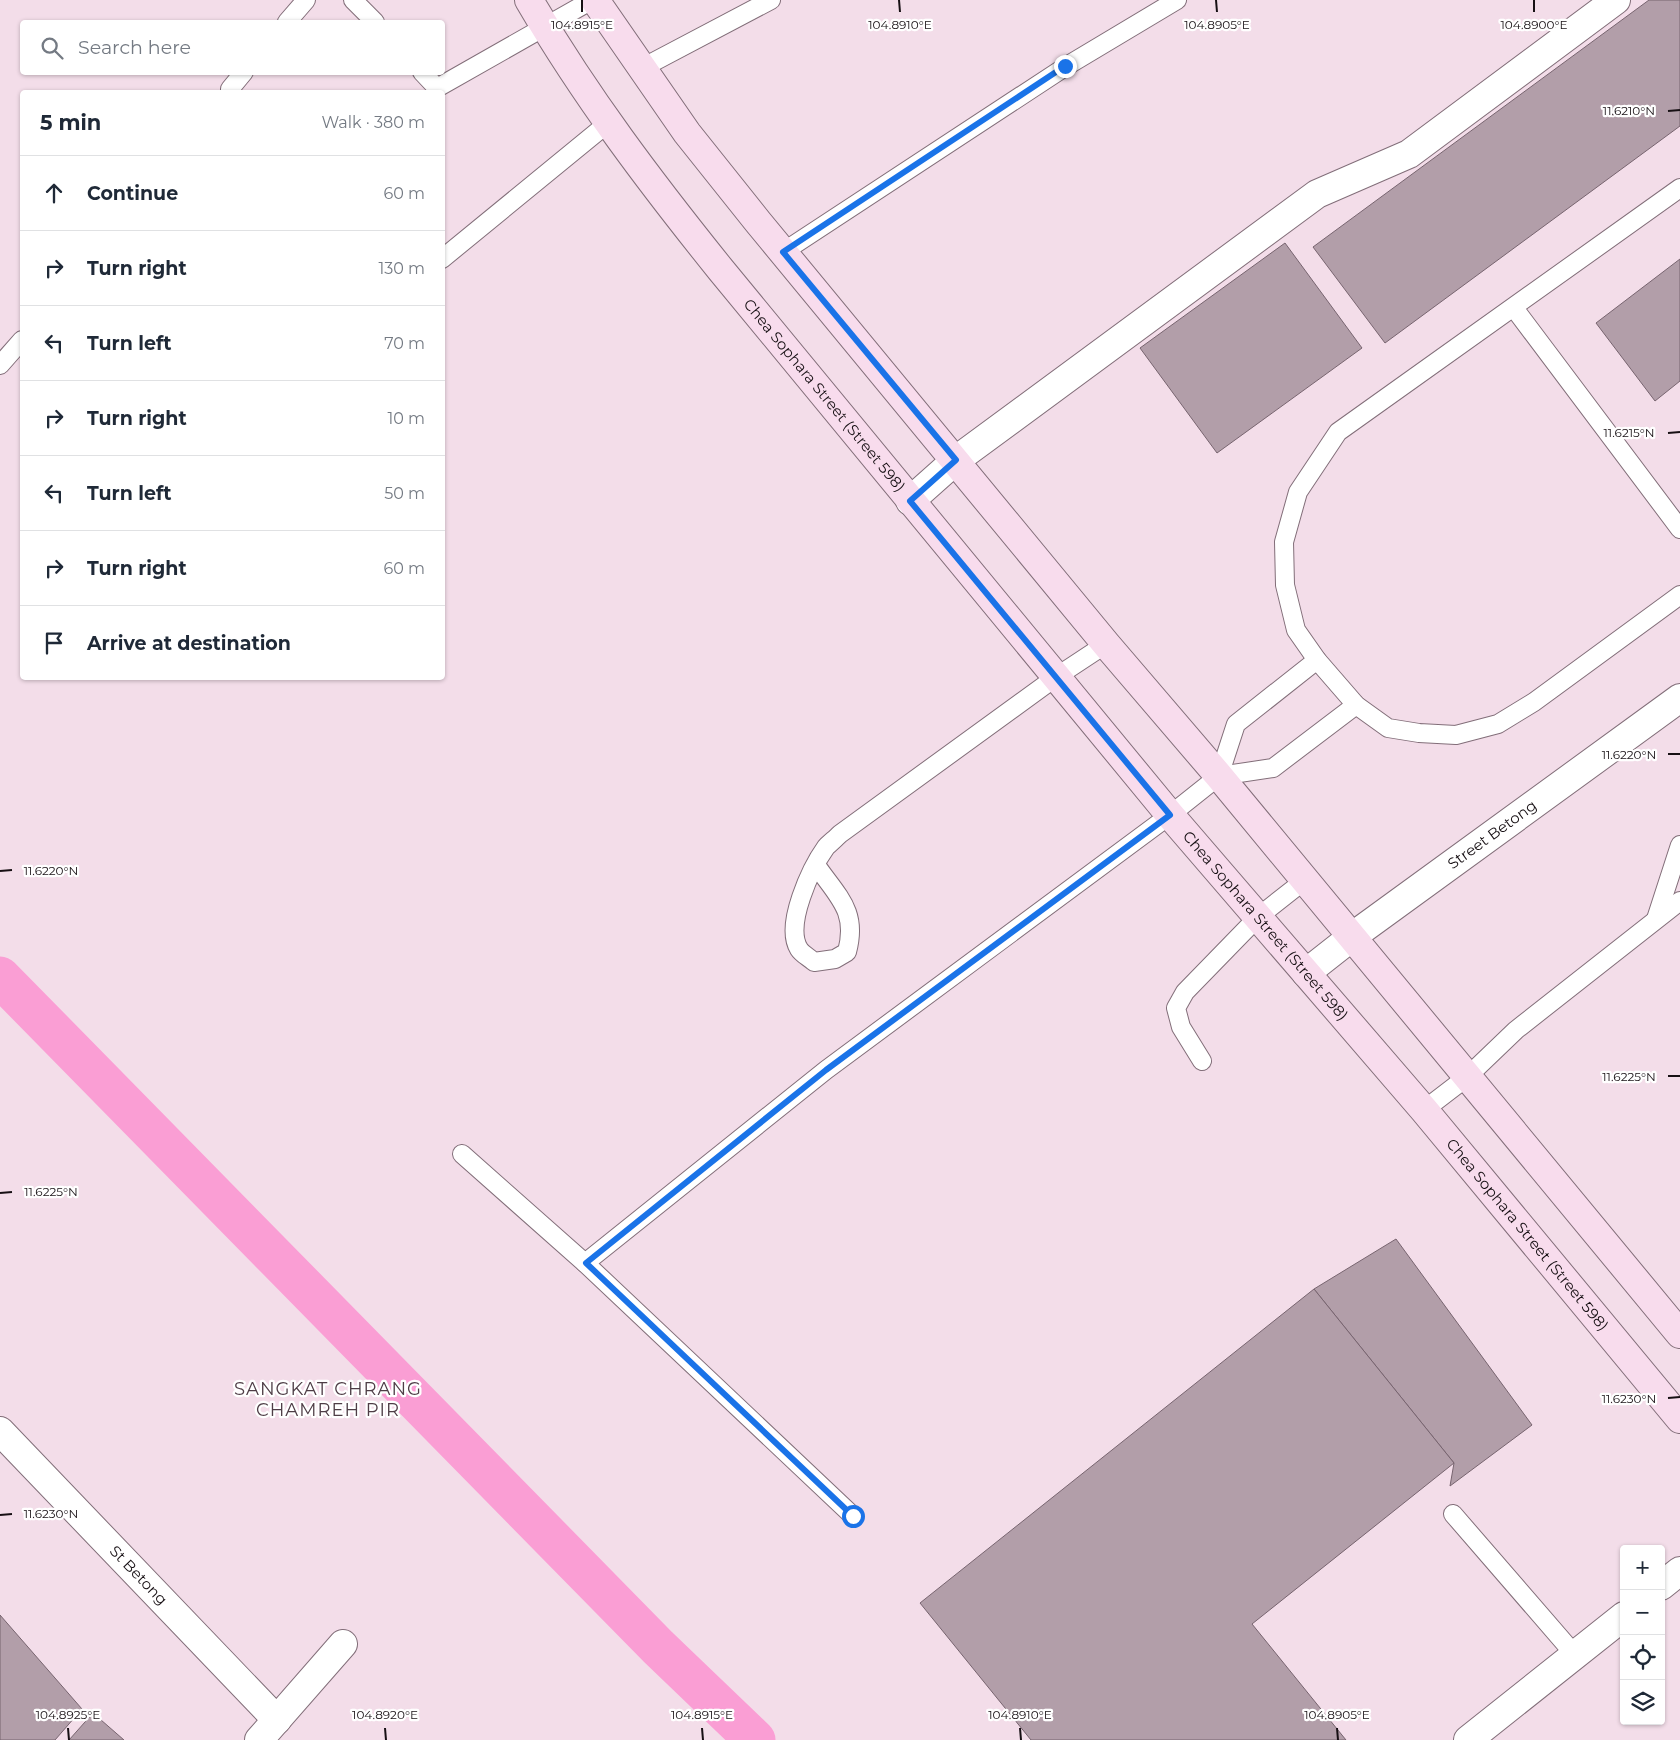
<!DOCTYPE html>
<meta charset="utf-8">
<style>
:root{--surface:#fff;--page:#f2f2f3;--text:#1f2937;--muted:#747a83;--line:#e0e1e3}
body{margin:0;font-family:Montserrat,sans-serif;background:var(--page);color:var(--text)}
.controls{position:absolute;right:15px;bottom:15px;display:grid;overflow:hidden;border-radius:5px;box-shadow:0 1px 4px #0004}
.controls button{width:45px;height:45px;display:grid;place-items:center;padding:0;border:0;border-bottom:1px solid var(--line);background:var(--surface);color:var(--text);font:25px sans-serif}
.stop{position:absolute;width:15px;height:15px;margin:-11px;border:4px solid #1a73e8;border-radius:50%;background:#fff}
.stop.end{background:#1a73e8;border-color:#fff;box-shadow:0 1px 5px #0008}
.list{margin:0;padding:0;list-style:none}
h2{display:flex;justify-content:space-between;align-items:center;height:65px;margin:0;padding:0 20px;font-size:21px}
h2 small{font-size:16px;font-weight:400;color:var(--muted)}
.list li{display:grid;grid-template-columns:32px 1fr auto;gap:15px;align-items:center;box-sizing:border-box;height:75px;padding:0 20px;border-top:1px solid var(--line)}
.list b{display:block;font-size:19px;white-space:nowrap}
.list em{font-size:16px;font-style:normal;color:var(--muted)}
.icon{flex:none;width:28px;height:28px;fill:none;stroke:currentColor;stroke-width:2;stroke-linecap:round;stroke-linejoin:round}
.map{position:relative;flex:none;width:1680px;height:1740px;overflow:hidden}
.search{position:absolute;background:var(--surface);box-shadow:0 1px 4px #0004;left:20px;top:20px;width:425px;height:55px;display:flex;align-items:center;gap:12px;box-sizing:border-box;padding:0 18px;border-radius:5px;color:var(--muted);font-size:19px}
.panel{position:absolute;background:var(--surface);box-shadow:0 1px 4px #0004;left:20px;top:90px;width:425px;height:590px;border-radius:5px}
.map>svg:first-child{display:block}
</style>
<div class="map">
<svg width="1680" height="1740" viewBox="0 0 1680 1740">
<rect width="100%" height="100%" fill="#f3dde9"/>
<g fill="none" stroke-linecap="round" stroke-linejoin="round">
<path stroke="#fa9ed4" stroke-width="41" d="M0 977 658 1647 755 1740"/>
</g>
<g fill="#b29ea9" stroke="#77646f">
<path d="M1649 0H1680V126L1385 343 1313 247Z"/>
<path d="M1285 243 1362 348 1217 453 1140 348Z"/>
<path d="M1680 259V381L1655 401 1596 323Z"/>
<path d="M1396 1239 1532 1425 1450 1486 1454 1463 1314 1289Z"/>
<path d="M1314 1289 1454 1463 1252 1624 1346 1740H1031L920 1603Z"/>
<path d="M0 1615 82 1709 55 1740H0Z"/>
<path d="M93 1713 124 1740H69Z"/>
</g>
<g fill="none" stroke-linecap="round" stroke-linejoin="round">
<defs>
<g id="lane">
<path d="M353 0 375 22"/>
<path d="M287 22 306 0"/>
<path d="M642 68 771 0"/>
<path d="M422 72 437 88 592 0"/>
<path d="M230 92V89L244 72"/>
<path d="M1680 188 1338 432 1298 492 1284 542 1285 585 1296 630 1317 660 1356 705 1388 728 1419 733 1456 735 1498 724 1534 702 1680 595"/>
<path d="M783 252 1065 67 1177 0"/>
<path d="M442 259 608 123"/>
<path d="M1514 308 1680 529"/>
<path d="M0 365 22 340"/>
<path d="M1219 776 1236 724 1317 660"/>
<path d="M816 865C838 897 858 911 847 952L835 959 814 962C810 958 802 954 799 949 784 925 811 868 826 847 830 843 836 838 840 834L1056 677 1106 644"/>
<path d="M1656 919 1680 845"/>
<path d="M1202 1061 1181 1027 1176 1008 1185 992 1258 917 1305 880"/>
<path d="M1424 1110 1467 1077 1516 1030 1680 901"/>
<path d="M462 1154 585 1263 853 1516"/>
<path d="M585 1263 826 1070 1170 815 1219 776 1273 768 1356 705"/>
<path d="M1453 1514 1575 1655"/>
</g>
<g id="street">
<path d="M910 501 956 460 1317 194 1409 154 1616 0"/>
<path id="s1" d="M1306 973 1353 936 1680 698"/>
<path id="s2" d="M0 1431 277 1720"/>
<path d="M1661 1586 1680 1571"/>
<path d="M259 1740 343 1644"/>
<path d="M1468 1740 1624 1616"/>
</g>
<g id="secondary">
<path id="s3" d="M529 0C585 96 651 183 721 270L1170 815 1424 1110 1680 1419"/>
<path d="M595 0 687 133 758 222 1106 644 1219 776 1680 1334"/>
</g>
</defs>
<use href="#lane" stroke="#826e79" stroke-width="20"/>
<use href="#street" stroke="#826e79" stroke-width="30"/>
<use href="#secondary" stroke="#826e79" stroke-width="30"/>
<use href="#lane" stroke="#fff" stroke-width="18"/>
<use href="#street" stroke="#fff" stroke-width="28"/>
<use href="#secondary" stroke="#f8dced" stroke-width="28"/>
</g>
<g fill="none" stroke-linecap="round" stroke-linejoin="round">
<path stroke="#1a73e8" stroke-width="6" d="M853 1516 586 1263 826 1070 1170 815 910 501 956 460 783 252 1065 66"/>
</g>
<path fill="none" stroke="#171014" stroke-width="2" d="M582 0V12M899 0 900 12M1216 0 1217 12M1534 0V12M1668 111 1680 110M1668 433 1680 432M1668 754H1680M0 871 12 870M1668 1076H1680M0 1193 12 1192M1668 1398 1680 1397M0 1515 12 1514M68 1728 69 1740M385 1728 386 1740M702 1728 703 1740M1020 1728 1021 1740M1337 1728 1338 1740"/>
<g text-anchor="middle" stroke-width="4.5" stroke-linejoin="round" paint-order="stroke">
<g font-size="15" fill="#171014" stroke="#fff">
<text dy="5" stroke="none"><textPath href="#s3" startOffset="494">Chea Sophara Street (Street 598)</textPath></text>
<text dy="5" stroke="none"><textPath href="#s1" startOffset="232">Street Betong</textPath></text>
<text dy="5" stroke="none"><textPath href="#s3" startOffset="1184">Chea Sophara Street (Street 598)</textPath></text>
<text dy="5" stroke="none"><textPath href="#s3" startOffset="1589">Chea Sophara Street (Street 598)</textPath></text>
<text dy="5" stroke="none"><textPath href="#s2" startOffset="200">St Betong</textPath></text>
</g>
<g font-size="18" letter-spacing="1" fill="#4e3d46" stroke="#fff">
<text x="328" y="1395">SANGKAT CHRANG<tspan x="328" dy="21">CHAMREH PIR</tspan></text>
</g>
</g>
<g font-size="12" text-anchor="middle" fill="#171014" stroke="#fff" stroke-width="4.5" stroke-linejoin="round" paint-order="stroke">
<text x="582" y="29">104.8915°E</text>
<text x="900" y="29">104.8910°E</text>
<text x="1217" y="29">104.8905°E</text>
<text x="1534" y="29">104.8900°E</text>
<text x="1629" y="115">11.6210°N</text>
<text x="1629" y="437">11.6215°N</text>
<text x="1629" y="759">11.6220°N</text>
<text x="51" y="875">11.6220°N</text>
<text x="1629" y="1081">11.6225°N</text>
<text x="51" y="1196">11.6225°N</text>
<text x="1629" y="1403">11.6230°N</text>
<text x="51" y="1518">11.6230°N</text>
<text x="68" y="1719">104.8925°E</text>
<text x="385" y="1719">104.8920°E</text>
<text x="702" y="1719">104.8915°E</text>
<text x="1020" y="1719">104.8910°E</text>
<text x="1337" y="1719">104.8905°E</text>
</g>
</svg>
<div class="controls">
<button>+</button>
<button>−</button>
<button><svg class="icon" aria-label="locate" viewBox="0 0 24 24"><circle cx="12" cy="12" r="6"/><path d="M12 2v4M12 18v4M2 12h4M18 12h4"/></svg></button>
<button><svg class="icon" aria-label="layers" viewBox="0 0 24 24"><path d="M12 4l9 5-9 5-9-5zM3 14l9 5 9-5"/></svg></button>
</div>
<div class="stop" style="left:853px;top:1516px"></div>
<div class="stop end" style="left:1065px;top:66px"></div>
<div class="search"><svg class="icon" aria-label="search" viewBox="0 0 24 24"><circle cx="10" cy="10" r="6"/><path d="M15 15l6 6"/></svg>Search here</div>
<section class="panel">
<h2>5 min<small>Walk · 380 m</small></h2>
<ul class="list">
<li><svg class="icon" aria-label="ahead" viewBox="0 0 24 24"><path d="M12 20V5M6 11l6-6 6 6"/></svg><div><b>Continue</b></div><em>60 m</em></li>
<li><svg class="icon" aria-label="right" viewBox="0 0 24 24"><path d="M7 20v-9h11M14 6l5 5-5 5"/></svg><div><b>Turn right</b></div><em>130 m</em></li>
<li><svg class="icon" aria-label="left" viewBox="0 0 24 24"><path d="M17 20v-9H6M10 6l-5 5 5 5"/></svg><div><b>Turn left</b></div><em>70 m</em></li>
<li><svg class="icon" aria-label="right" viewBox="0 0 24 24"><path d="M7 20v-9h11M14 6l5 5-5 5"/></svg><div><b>Turn right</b></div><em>10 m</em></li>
<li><svg class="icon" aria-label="left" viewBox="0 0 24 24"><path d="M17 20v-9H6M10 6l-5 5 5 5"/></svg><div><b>Turn left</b></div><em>50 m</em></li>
<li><svg class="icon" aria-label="right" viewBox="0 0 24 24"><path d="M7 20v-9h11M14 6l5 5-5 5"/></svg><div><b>Turn right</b></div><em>60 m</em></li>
<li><svg class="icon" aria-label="arrive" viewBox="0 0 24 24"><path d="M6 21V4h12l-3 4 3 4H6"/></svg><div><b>Arrive at destination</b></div></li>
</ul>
</section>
</div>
